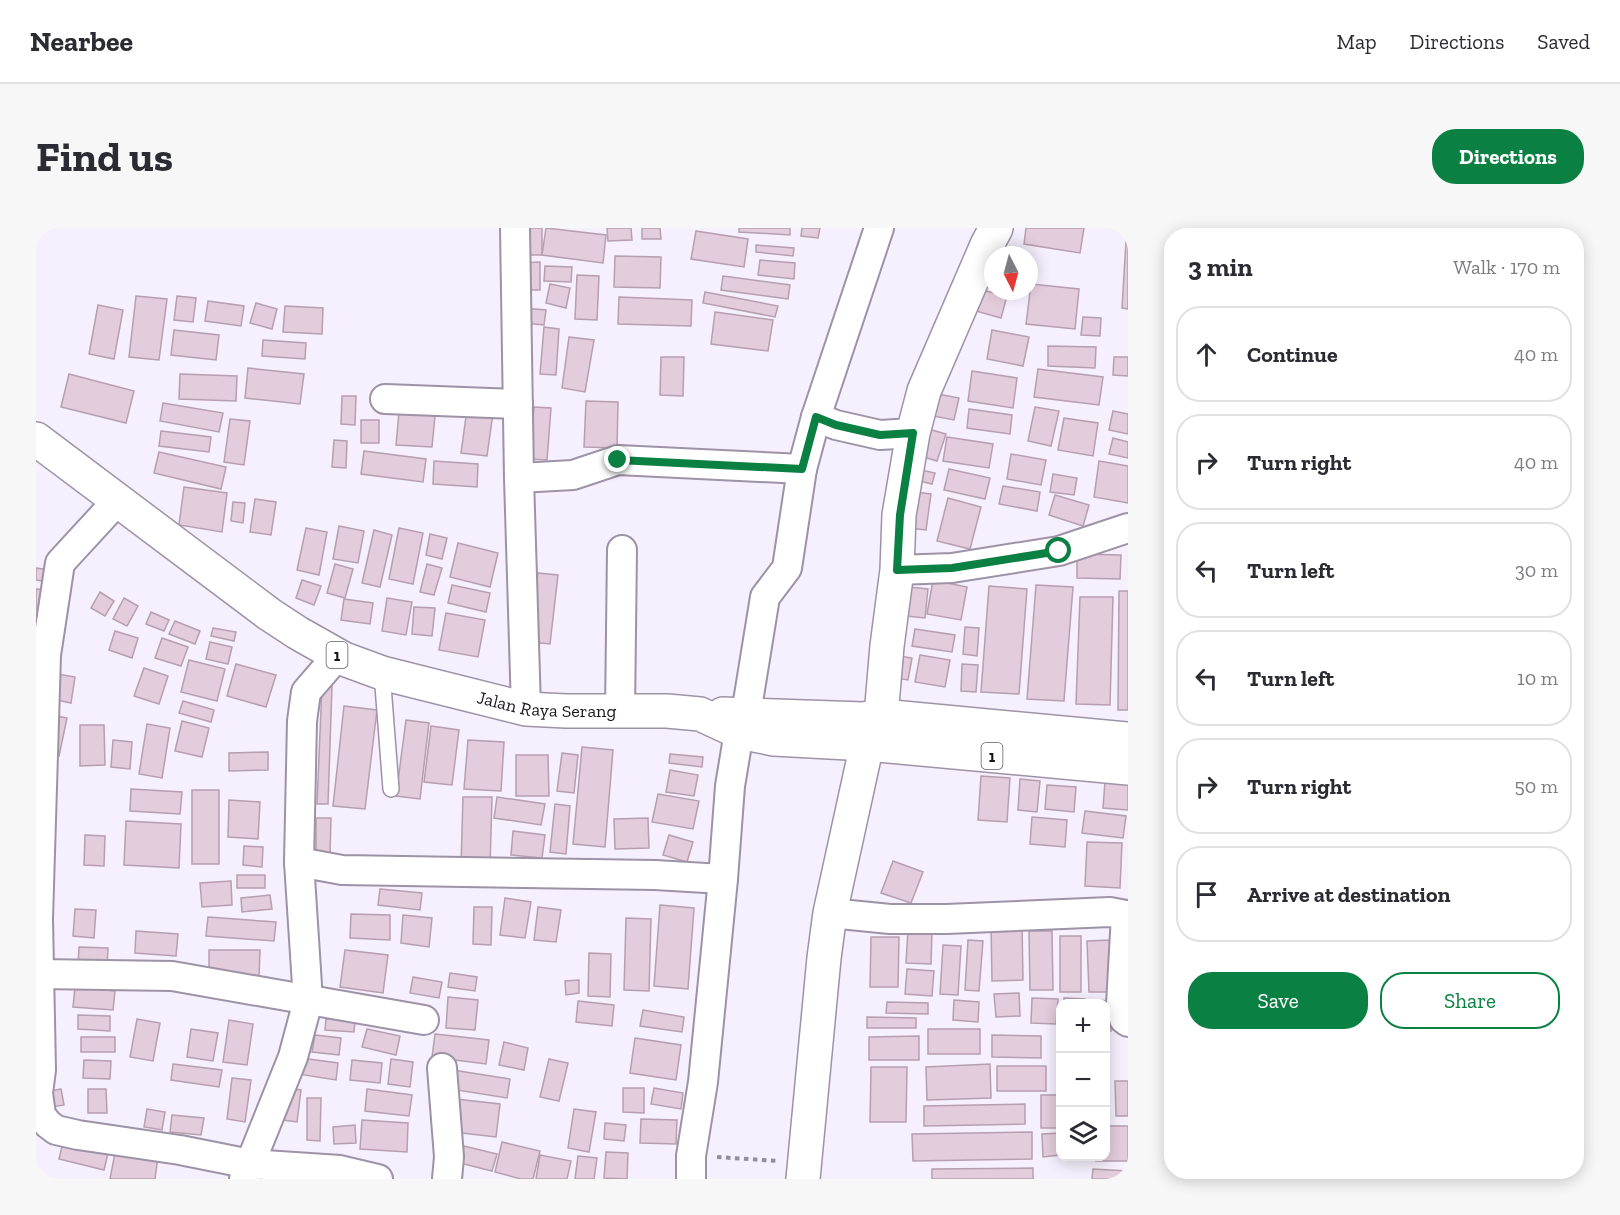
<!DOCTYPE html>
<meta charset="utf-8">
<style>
:root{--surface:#fff;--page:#f7f7f7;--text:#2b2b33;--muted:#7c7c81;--line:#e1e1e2;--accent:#0b8043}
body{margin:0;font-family:"Zilla Slab",serif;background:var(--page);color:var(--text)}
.controls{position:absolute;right:18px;bottom:18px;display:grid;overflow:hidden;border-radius:12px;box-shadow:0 3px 15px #0003}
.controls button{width:54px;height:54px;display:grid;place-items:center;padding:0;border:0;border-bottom:2px solid var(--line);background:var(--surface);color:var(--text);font:30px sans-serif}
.compass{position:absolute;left:948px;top:18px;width:54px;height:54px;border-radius:50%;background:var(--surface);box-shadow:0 3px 15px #0003;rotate:174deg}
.stop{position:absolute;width:18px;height:18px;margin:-14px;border:4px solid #0b8043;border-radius:50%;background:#fff}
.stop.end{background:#0b8043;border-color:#fff;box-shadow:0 2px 6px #0008}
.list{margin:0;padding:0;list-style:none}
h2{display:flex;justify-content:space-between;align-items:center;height:78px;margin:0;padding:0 24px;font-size:26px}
h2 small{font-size:20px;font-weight:400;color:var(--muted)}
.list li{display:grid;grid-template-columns:39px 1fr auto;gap:18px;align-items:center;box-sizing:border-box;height:96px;margin:0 12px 12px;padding:0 12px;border:2px solid var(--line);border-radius:24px}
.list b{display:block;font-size:22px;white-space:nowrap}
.list em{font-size:20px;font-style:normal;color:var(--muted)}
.actions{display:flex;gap:12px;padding:18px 24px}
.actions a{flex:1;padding:14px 0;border:2px solid var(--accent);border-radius:24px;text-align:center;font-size:21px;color:var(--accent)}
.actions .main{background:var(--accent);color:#fff}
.icon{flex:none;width:33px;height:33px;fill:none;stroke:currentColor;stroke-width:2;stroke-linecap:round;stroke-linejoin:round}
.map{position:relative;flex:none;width:1092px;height:951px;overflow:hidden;border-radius:24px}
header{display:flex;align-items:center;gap:36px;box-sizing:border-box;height:84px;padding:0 30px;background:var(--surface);border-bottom:2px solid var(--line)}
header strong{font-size:28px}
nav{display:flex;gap:33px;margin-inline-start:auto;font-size:21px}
.intro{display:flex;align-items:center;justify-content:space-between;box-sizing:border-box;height:144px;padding:0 36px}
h1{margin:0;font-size:42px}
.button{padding:15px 27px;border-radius:24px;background:var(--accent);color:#fff;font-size:21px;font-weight:700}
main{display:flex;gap:36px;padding:0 36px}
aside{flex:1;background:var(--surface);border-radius:24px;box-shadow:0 3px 15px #0003}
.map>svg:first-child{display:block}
</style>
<header>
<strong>Nearbee</strong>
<nav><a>Map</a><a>Directions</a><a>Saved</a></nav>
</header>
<div class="intro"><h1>Find us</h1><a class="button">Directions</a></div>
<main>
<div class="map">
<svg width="1092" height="951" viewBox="0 0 1092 951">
<rect width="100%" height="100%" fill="#f6effd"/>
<g fill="#e3ccdb" stroke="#b69fae" stroke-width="1.5">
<rect x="484" y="0" width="22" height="27"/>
<path d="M510 0 570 7 567 35 506 27Z"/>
<path d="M571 0H595L596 12 572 13Z"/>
<path d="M606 0H624L625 11H606Z"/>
<path d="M703 0H754V7L703 4Z"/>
<path d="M766 0H784L782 10 765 8Z"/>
<path d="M990 0H1048L1044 25 988 16Z"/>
<path d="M660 3 712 11 708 39 655 31Z"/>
<path d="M1090 13H1092V81L1086 80Z"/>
<path d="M720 17 758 20 757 28 720 24Z"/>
<path d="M579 28 625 29 624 60 578 59Z"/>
<path d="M724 32 759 35 758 51 722 47Z"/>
<path d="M504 34V62H484V35Z"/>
<path d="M509 38 536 39 535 54 508 53Z"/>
<path d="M541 47 563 48 561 92 539 91Z"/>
<path d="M687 48 754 57 752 71 685 62Z"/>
<path d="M514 56 534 60 530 80 510 75Z"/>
<path d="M995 56 1043 61 1039 101 990 96Z"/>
<path d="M946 62 971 68 965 90 940 83Z"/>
<path d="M669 64 742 78 739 89 667 75Z"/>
<path d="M100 68 131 71 123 132 93 129Z"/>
<path d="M141 68 160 70 157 94 138 92Z"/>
<path d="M583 69 656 72 655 98 582 96Z"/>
<path d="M172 73 208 78 205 98 169 93Z"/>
<path d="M220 75 241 81 236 101 214 95Z"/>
<path d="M62 77 87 82 78 131 53 126Z"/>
<path d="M249 78 287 80 286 106 247 104Z"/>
<path d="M488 80 510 82 508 97 486 95Z"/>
<path d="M679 84 737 92 732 123 675 116Z"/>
<path d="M1047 89 1065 90 1064 108 1045 107Z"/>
<path d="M508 99 523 101 520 147 504 146Z"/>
<path d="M138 102 183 107 180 132 135 127Z"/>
<path d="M956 102 993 109 987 138 951 131Z"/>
<path d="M533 109 558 112 549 164 526 160Z"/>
<path d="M227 112 270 115 269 131 226 128Z"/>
<path d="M1012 118 1060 119 1059 140 1012 138Z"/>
<path d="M625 129H648L647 168 624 167Z"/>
<path d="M1078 129H1092V148L1077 147Z"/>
<path d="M212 140 268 146 264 176 209 170Z"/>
<path d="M1002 141 1067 149 1063 177 998 169Z"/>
<path d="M936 143 981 150 977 180 932 173Z"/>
<path d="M33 146 98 163 90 195 25 179Z"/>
<path d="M144 146 201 148 200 173 143 171Z"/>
<path d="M902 166 923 170 918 192 897 188Z"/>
<path d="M306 168H320L319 197 305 196Z"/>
<path d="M550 173 582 174 581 220 548 219Z"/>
<path d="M127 175 187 185 183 204 124 193Z"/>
<path d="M498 179 515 180 511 232 494 231Z"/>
<path d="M999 179 1023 183 1015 218 992 213Z"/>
<path d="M431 181 457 185 451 228 425 225Z"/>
<path d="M933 181 976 187 974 206 931 200Z"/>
<path d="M1077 183 1092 186V206L1073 202Z"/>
<path d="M363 184 399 188 396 219 360 217Z"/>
<path d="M1028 190 1062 195 1057 228 1022 222Z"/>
<path d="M194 191 214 193 208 237 188 234Z"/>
<rect x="325" y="192" width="18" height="23"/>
<path d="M889 200 910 206 901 233 881 227Z"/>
<path d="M125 203 175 209 173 224 123 218Z"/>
<path d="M911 209 957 216 953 240 907 233Z"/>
<path d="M1077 210 1092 214V230L1073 226Z"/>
<path d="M298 212 311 213 310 240 296 239Z"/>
<path d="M328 223 390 231 387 254 325 246Z"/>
<path d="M123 224 190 239 185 261 118 245Z"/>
<path d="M975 226 1010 232 1005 257 971 251Z"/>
<path d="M398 233 442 236 441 259 397 256Z"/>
<path d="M1063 233 1092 238V275L1058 269Z"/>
<path d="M876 240 899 245 896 256 872 250Z"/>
<path d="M913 241 954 250 949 271 908 262Z"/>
<path d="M1017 246 1041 250 1038 267 1014 264Z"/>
<path d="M967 258 1004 264 1001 283 963 276Z"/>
<path d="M148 259 191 265 186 304 143 297Z"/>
<path d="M869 263 895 266 890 302 864 299Z"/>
<path d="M1019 267 1053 277 1047 298 1013 287Z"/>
<path d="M912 270 945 279 934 321 901 313Z"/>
<path d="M219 271 240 274 235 307 214 304Z"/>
<path d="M197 274 209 275 207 295 195 293Z"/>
<path d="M303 298 328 303 322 335 297 331Z"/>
<path d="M270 300 291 304 283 347 261 342Z"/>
<path d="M363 300 387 305 377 356 353 351Z"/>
<path d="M338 302 356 307 344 359 326 355Z"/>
<path d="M394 306 411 310 406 331 390 327Z"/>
<path d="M422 315 462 325 454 359 414 349Z"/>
<path d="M1041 326 1085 327 1084 351 1041 350Z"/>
<path d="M299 336 317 341 309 370 291 365Z"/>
<path d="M391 336 406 340 398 367 384 364Z"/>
<path d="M0 340 14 342 12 354 0 352Z"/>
<path d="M502 345 522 347 514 416 494 414Z"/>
<path d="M266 352 285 358 278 377 260 370Z"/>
<path d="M897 352 931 359 925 392 891 386Z"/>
<path d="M416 357 454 365 450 384 412 375Z"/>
<path d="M1000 357 1037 359 1028 473 991 471Z"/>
<path d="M863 358 892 361 889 390 860 387Z"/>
<path d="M953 358 991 361 983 466 945 464Z"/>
<path d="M0 361 16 362 14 384 0 383Z"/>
<path d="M1083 363H1092V482H1082Z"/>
<path d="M64 364 78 373 69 388 55 380Z"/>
<path d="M1044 369H1077L1074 477 1040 476Z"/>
<path d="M88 370 102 378 91 398 77 391Z"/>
<path d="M351 370 376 374 370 407 346 403Z"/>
<path d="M308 371 337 375 334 396 305 392Z"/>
<path d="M378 379 399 380 396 408 376 406Z"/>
<path d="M115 384 133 392 128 403 110 396Z"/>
<path d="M410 385 449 392 442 429 403 422Z"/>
<path d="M139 393 164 403 159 416 133 406Z"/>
<path d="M929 399 943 400 941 428 927 426Z"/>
<path d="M177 400 200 404 198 413 175 408Z"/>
<path d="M879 401 919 407 916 424 876 418Z"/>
<path d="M79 403 102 410 96 430 73 422Z"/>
<path d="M126 410 152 419 145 438 119 430Z"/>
<path d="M174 414 196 419 192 436 170 431Z"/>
<path d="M857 427 876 430 872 452 853 449Z"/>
<path d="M884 427 914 432 909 459 879 454Z"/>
<path d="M153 432 189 441 181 473 145 464Z"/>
<path d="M200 436 240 447 230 479 191 468Z"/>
<path d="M926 436 942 437 940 464 925 463Z"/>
<path d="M108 440 132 448 123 476 98 468Z"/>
<path d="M16 445 39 449 35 475 11 470Z"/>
<path d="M286 458H296L292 576H281Z"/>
<path d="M147 473 178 482 175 494 143 485Z"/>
<path d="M308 478 341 482 329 581 297 578Z"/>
<path d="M16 487 31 490 23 528 9 525Z"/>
<path d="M370 492 393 495 384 571 360 568Z"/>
<path d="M146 493 173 500 166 529 139 523Z"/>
<path d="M111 496 134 500 126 550 103 546Z"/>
<path d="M44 497H68L69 537 44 538Z"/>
<path d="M395 498 423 502 416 557 388 554Z"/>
<path d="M77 512 96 514 94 541 75 539Z"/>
<path d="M432 512 468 514 465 563 428 561Z"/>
<path d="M546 519 577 522 569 619 537 616Z"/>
<path d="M232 524V542L193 543V525Z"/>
<path d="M526 525 542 527 538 565 521 563Z"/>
<path d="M634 526 667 529 666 539 633 535Z"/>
<path d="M480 527H512L513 568H480Z"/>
<path d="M634 542 662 547 658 568 630 564Z"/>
<path d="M945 548 974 550 971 594 942 592Z"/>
<path d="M984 551 1004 553 1001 584 982 582Z"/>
<path d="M1069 553 1092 555V582L1067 580Z"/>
<path d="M1011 557 1040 559 1038 584 1009 581Z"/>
<path d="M95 561 146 564 144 586 94 583Z"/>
<rect x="156" y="562" width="27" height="74"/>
<path d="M622 566 663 573 657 601 616 594Z"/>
<path d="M427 569H456L454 639 425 638Z"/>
<path d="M461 569 509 576 505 597 458 590Z"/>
<path d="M193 572 224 574 222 611 192 609Z"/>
<path d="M519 576 534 578 530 626 514 624Z"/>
<path d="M1049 583 1090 588 1087 610 1046 605Z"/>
<path d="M996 589 1031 592 1029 619 994 616Z"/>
<path d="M280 590H295L294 626H280Z"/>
<path d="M612 590 613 620 579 621 578 591Z"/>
<path d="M90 593 145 596 143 640 88 637Z"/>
<path d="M477 603 509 607 506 630 475 627Z"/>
<path d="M49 607 69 608 68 638 48 637Z"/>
<path d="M633 607 657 614 651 634 627 627Z"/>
<path d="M1051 614 1086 615 1084 660 1049 658Z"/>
<path d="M208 618 227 619 226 639 207 637Z"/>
<path d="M857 633 887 644 875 675 845 665Z"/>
<rect x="201" y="647" width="28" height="13"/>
<path d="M195 653 196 677 166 679 164 655Z"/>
<path d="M344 661 386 665 384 682 342 677Z"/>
<path d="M234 667 236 681 206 684 205 670Z"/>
<path d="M469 670 495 674 489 710 464 707Z"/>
<path d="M624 677 658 680 652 761 618 758Z"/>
<path d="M438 679H456L455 717 437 716Z"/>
<path d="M502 679 525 682 520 714 498 712Z"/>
<path d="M39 681 60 682 58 710 37 708Z"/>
<path d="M315 686 354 687V712L314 710Z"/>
<path d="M367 687 396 690 393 719 365 715Z"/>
<path d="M172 689 240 694 238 713 170 708Z"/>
<path d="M590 690 615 691 613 763 588 762Z"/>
<path d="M955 696H986L987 752 956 753Z"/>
<path d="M872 701 896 703 895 736 870 735Z"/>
<path d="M100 703 142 706 140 728 99 725Z"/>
<path d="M993 703H1016L1017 762H994Z"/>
<rect x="1024" y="708" width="21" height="56"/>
<path d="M835 709H863L862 759H834Z"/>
<path d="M932 712 947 713 943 763 929 762Z"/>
<path d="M1075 712 1077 764H1053L1051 713Z"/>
<path d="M907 717 925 718 922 767 904 766Z"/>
<path d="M43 719 72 720 71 738 42 737Z"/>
<path d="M173 722H224L223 750H173Z"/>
<path d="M309 722 352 727 347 765 304 759Z"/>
<path d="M553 725 575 726 574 769 552 768Z"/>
<path d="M871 741 898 743 896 768 869 766Z"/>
<path d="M414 745 441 749 439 763 412 759Z"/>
<path d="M377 749 406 754 403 770 374 765Z"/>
<path d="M543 752V765L530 767 529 753Z"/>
<path d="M39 759 79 763 77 782 37 779Z"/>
<path d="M983 765 984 788 960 789 958 766Z"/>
<path d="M412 769 442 772 439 802 410 800Z"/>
<path d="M996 770 1022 771 1020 796 995 795Z"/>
<path d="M1028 770 1049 771V776H1028Z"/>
<path d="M918 772 943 774 942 794 917 792Z"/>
<path d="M1058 772 1076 773 1075 803 1070 802V776H1058Z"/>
<path d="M542 773 578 777 576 798 540 794Z"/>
<path d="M851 774 892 775V786L850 785Z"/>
<path d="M607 782 648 789 646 804 604 798Z"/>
<path d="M42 787 74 788V803L42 801Z"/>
<path d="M831 789 880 790V800H831Z"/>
<path d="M101 791 124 795 117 833 94 829Z"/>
<path d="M290 791 319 793 318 804 289 802Z"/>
<path d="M193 792 217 796 211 837 187 834Z"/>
<path d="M155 801 182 805 177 833 151 829Z"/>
<path d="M331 801 364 808 360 827 326 819Z"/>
<rect x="892" y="801" width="52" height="25"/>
<path d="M399 806 453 812 450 836 396 829Z"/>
<path d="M279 807 305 810 303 827 276 824Z"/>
<path d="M956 807 1005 808V830L956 829Z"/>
<path d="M883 808V832H833V809Z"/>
<rect x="45" y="809" width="34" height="15"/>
<path d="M599 810 645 817 640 852 594 845Z"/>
<path d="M468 814 492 820 488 842 463 837Z"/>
<path d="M265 830 302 835 300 852 262 846Z"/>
<path d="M355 831 377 834 374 859 352 856Z"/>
<path d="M513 831 532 835 523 873 504 869Z"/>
<path d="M48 832 75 833 74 851 47 850Z"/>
<path d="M316 832 346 835 344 855 314 852Z"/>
<path d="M137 836 186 842 183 859 135 852Z"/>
<path d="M954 836 955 870 891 872 890 839Z"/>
<rect x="961" y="838" width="49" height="25"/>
<path d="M835 839H871L870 894H834Z"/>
<path d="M417 842 474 851 471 870 414 861Z"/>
<path d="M196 850 215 852 209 894 191 891Z"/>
<path d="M1079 853H1092V888H1080Z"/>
<path d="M251 860 265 862 261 894 247 892Z"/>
<path d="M587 860H608V885L587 884Z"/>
<path d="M618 860 647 865 645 881 615 876Z"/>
<path d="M25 861 28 877 9 880 6 864Z"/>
<path d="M52 861H70L71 885H52Z"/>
<path d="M331 861 376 867 373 888 329 883Z"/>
<rect x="1005" y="867" width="19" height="33"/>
<path d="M271 870H285L284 913 271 912Z"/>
<path d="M420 871 464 876 460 909 417 904Z"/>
<path d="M989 876V896L888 898V878Z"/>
<path d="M111 881 129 884 126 902 108 899Z"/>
<path d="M538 881 560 884 553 924 532 920Z"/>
<path d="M136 887 168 890 165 907 134 904Z"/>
<path d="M605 891 641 892 640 916 604 915Z"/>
<path d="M326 892 372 895 371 924 324 921Z"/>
<path d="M569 895 590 897 588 913 568 911Z"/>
<path d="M319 897 320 915 298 916 297 899Z"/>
<path d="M1070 898H1092V933H1060V928H1070Z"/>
<path d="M996 904V931L877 933 876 906Z"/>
<path d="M1024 905V927L1007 929 1006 906Z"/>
<path d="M28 910 73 921 68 942 23 931Z"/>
<path d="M466 914 504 923 497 951H485L459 944Z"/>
<path d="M428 918 461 926 456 943 424 935Z"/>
<path d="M80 920 122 928 119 951H74Z"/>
<path d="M570 924 592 925 591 951 568 950Z"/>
<path d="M504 927 535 933 531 951H500Z"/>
<path d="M542 928 561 930 558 951H539Z"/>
<path d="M997 940V951H896V941Z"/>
<path d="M1057 941 1092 943V951H1056Z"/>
</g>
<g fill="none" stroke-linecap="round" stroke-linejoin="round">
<defs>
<path id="lane" d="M346 445 355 561"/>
<g id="street">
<path d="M479 0 483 250 490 481"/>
<path d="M349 171 482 176"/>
<path d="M780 189 800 197 844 207 877 205"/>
<path d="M483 250 537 247 582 232 766 241"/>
<path d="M82 272 24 335 10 427 2 691 5 842 2 865 5 887 12 896 20 902 42 907 144 922 214 936 304 942 342 951"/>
<path d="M861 342 916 340 1023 323 1092 300"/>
<path d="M302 427 270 464 266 493 263 634 306 642 619 647 687 651"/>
<path d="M584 484 586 322"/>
<path d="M710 486 729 369 751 340 766 241 780 189 843 0"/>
<path d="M794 685 854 691H910L1074 684 1090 687 1085 776 1088 791 1092 794"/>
<path d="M3 746 136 748 388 792"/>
<path d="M406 840 413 929 411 951"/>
<path d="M208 951 257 829 272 773 263 634"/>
<path d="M655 951V928L667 854 687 651 694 558 703 504"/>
</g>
<g id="secondary">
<path d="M845 488 851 418 861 342 863 287 877 205 888 163 951 17 960 0"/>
<path d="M767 951 788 730 794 685 831 516"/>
</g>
<g id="highway">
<path id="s1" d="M0 211 233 386 262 405 308 431 346 445 490 481 530 483H631L664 486 703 504 738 511 831 516 1092 540"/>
<path d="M687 486 827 491 845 488 1092 511"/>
</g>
</defs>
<use href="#lane" stroke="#9e92a7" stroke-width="18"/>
<use href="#street" stroke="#9e92a7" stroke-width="32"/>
<use href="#secondary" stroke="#9e92a7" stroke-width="36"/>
<use href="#highway" stroke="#9e92a7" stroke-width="36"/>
<path stroke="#948e9a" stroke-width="4" stroke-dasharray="4.5 4.5" stroke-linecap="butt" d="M681 929 742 933"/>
<use href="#lane" stroke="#fff" stroke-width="15"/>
<use href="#street" stroke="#fff" stroke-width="28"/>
<use href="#secondary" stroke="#fff" stroke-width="33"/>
<use href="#highway" stroke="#fff" stroke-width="33"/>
</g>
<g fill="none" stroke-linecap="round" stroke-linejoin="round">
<path stroke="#0b8043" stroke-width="8" d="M582 232 766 241 780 189 800 197 844 207 877 205 864 287 861 342 916 340 1023 323"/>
</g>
<g text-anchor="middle" stroke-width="6" stroke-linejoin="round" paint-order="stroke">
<g fill="#fff" stroke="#5f5b61" stroke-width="1.5">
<rect x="290.5" y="414" width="21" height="26" rx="4.5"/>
<rect x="945.5" y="515" width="21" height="26" rx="4.5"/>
</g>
<g font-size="16" font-weight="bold" fill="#1a151d">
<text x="301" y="433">1</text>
<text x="956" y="534">1</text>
</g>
<g font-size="18" fill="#1a151d" stroke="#fff">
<text dy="6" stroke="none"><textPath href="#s1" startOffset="588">Jalan Raya Serang</textPath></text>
</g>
</g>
</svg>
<div class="controls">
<button>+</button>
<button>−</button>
<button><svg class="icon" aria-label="layers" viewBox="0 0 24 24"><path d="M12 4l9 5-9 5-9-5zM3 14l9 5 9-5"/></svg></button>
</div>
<svg class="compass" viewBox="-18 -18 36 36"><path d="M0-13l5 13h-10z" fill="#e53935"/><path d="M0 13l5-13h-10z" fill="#7c7c81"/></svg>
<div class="stop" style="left:1023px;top:323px"></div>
<div class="stop end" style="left:582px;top:232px"></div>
</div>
<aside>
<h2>3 min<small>Walk · 170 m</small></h2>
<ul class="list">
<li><svg class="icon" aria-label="ahead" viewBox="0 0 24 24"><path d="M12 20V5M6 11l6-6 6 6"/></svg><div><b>Continue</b></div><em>40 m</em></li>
<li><svg class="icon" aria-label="right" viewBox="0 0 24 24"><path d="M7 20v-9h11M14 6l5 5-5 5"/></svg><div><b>Turn right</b></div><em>40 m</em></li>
<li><svg class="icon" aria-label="left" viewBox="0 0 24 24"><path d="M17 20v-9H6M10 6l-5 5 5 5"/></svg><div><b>Turn left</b></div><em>30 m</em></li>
<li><svg class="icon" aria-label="left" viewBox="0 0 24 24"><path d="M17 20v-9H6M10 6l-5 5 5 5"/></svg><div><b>Turn left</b></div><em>10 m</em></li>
<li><svg class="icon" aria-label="right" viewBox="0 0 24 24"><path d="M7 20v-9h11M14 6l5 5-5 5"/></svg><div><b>Turn right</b></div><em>50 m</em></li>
<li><svg class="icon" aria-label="arrive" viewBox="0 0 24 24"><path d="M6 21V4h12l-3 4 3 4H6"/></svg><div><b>Arrive at destination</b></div></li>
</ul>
<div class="actions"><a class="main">Save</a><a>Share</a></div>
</aside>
</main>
